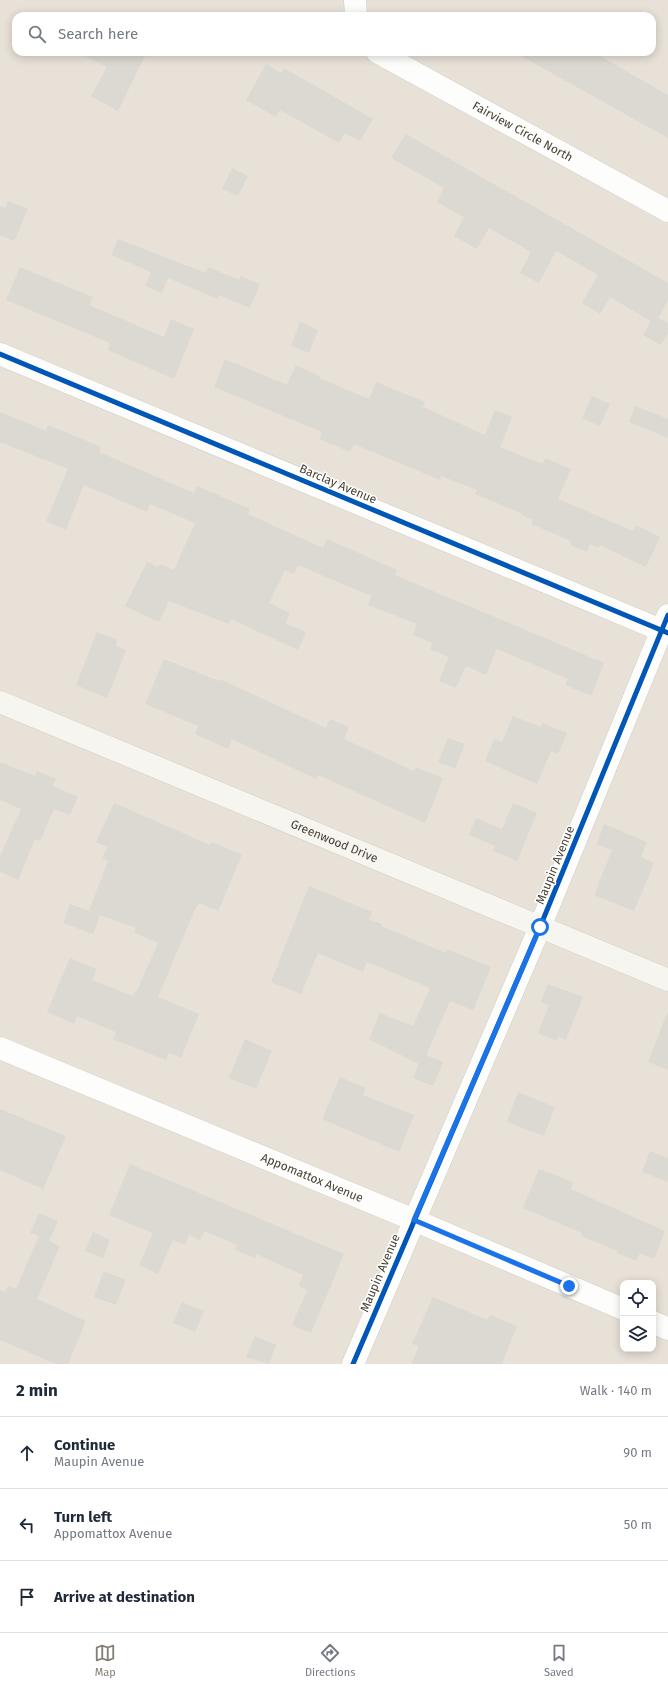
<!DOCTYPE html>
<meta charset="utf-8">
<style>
:root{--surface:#fff;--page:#f6f6f7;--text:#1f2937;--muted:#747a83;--line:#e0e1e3;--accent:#847e74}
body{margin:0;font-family:"Fira Sans",sans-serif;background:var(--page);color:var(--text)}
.controls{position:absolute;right:12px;bottom:12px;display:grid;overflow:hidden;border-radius:8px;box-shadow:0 2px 10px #0003}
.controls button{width:36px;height:36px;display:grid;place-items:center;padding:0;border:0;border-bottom:1px solid var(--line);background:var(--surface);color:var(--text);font:20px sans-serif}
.stop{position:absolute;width:12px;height:12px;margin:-9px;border:3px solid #1a73e8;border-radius:50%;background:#fff}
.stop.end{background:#1a73e8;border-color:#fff;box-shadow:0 1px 4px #0008}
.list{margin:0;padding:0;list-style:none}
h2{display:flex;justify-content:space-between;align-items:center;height:52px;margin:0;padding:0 16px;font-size:17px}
h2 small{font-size:13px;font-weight:400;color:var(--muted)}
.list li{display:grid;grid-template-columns:26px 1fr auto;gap:12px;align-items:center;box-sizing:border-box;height:72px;padding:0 16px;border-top:1px solid var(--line)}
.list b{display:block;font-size:15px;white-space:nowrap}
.list p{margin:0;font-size:13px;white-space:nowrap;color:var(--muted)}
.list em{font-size:13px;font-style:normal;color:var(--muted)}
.icon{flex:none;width:22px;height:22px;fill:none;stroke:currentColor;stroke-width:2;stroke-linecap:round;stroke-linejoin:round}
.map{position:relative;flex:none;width:668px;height:1364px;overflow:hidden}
.search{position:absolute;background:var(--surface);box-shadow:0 2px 10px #0003;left:12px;right:12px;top:12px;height:44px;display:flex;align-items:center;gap:10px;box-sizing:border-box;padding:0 14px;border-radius:12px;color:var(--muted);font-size:15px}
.sheet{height:268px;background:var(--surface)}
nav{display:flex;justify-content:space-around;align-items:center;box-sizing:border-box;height:56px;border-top:1px solid var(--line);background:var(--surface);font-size:11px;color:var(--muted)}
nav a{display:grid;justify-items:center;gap:2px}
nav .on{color:var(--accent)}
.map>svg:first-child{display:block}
</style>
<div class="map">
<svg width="668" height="1364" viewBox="0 0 668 1364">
<rect width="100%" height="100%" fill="#f2f0ea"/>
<path fill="#e7e1d7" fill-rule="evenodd" d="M0 0H668V1364H0ZM16 16H652V52H16ZM623 1283H653V1349H623Z"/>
<g fill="#dcd9d3">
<path d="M77 52H147L118 111 91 96 107 67Z"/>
<path d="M514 52H593L668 95V138Z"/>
<path d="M266 64 281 73 284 68 373 119 360 141 345 133 339 143 280 110 276 117 246 100Z"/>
<path d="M406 134 668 283V300L658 318 668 323V333L661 345 643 335 651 321 610 297 600 314 582 303 598 275 556 251 539 283 520 273 531 252 489 228 477 249 454 236 464 217 437 202 444 188 391 158Z"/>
<path d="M232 168 248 176 238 196 222 189Z"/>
<path d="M8 201 28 209 14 241 0 235V206L5 208Z"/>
<path d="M118 239 206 273 208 267 239 280 241 276 260 284 250 308 219 295 218 299 168 278 162 293 145 286 151 272 111 255Z"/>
<path d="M20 267 93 297 89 305 164 337 171 319 194 329 174 379 108 350 110 343 6 300Z"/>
<path d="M300 322 318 330 309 353 291 346Z"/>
<path d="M225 359 287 385 296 365 320 376 319 378 369 399 376 382 425 402 423 407 485 435 495 410 512 417 500 447 543 464 545 458 571 469 558 499 633 531 636 525 660 537 646 567 600 545 599 548 590 544 587 552 570 545 571 541 531 524 533 520 522 515 523 514 475 494 477 490 441 476 440 480 354 444 350 452 319 439 322 432 214 387Z"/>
<path d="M592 396 610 404 600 426 582 418Z"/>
<path d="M635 406 668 419V438L629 422Z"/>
<path d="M0 412 46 431 48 425 101 447 99 452 194 493 197 486 250 509 248 514 323 548 327 539 397 570 395 575 604 663 591 696 565 685 568 679 497 649 486 675 466 666 456 688 439 681 449 657 430 649 432 643 413 635 417 624 368 605 371 596 298 565 294 574 285 570 269 603 290 613 285 623 306 632 298 650 231 619 229 624 169 601 159 622 125 606 147 562 158 567 160 564 174 570 195 523 150 504 147 512 84 485 66 530 46 521 68 469 0 442Z"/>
<path d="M97 632 117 640 116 646 126 650 107 698 76 685Z"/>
<path d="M164 659 219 681 220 679 326 728 330 719 349 727 344 739 414 771 415 767 443 778 425 823 318 775 316 779 232 739 228 749 195 734 198 726 145 704Z"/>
<path d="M513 716 541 727 542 723 567 733 558 754 551 751 537 784 485 761 494 739 502 742Z"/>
<path d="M448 738 465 744 455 769 438 762Z"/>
<path d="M0 762 35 776 37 771 56 779 53 786 78 797 70 815 54 809 40 841 35 839 18 880 0 872V856L21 809 0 800Z"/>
<path d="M114 803 210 845 212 842 242 855 218 911 199 903 197 907H196L158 997 199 1014 181 1058 169 1053 166 1060 113 1039 116 1032 77 1016 74 1024 47 1012 70 958 97 969 92 980 133 996 135 991H137L158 943 134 932 136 928 89 911 108 861 102 858 108 847 96 842Z"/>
<path d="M513 803 537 813 517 861 493 851 495 846 469 835 476 818 502 829Z"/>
<path d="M604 824 647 842 641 857 654 863 634 911 594 895 612 850 597 844Z"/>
<path d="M309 886 372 912 369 919 382 924 381 926 446 953 447 949 491 967 473 1010 450 1001 426 1055 443 1062 433 1086 413 1078 419 1064 369 1039 380 1013 413 1026 430 988 367 962 363 972 318 953 301 994 271 982Z"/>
<path d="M70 904 100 915 93 934 63 923Z"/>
<path d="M548 984 583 997 566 1040 558 1036 557 1041 538 1033 549 1005 541 1002Z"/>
<path d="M667 1013 668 1014V1070L648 1062Z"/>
<path d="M245 1039 272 1051 256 1089 229 1078Z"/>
<path d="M340 1077 366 1088 363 1095 414 1115 399 1152 322 1119Z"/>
<path d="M518 1092 555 1107 544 1136 507 1122Z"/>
<path d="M0 1109 66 1136 43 1189 0 1170Z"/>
<path d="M650 1151 668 1158V1182L642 1172Z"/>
<path d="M130 1164 344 1254 311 1333 292 1325 307 1290 299 1286 303 1275 256 1254 255 1258 235 1250 237 1245 204 1231 200 1240 189 1235 185 1245 173 1240 158 1274 139 1265 153 1233 109 1215Z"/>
<path d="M539 1169 573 1182 571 1189 665 1231 654 1259 640 1253 636 1261 617 1253 618 1251 581 1236 582 1233 523 1208Z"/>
<path d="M39 1213 58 1221 49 1241 41 1237 60 1246 37 1299 86 1321 68 1364H56L0 1340V1290L5 1292 8 1286 16 1289 39 1236 30 1233Z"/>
<path d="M93 1232 110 1240 103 1258 85 1251Z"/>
<path d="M104 1271 126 1280 116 1305 94 1297Z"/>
<path d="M433 1297 487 1320 490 1315 517 1326 502 1364H411L419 1346 412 1344Z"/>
<path d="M182 1302 204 1311 195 1332 173 1323Z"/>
<path d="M255 1336 276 1345 269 1364 246 1357Z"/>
</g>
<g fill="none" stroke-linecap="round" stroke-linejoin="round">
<defs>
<g id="street">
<path d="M355 0 356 16"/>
<path id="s1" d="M377 52 668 211"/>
<path d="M0 354 668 633"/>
<path id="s2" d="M0 1048 414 1220 623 1309"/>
<path d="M653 1322 668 1329"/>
<path d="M353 1364 540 927 668 615"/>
</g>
<g id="secondary">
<path id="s3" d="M0 702 668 980"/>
</g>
</defs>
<use href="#street" stroke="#d0cdc8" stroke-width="23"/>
<use href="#secondary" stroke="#d3cec2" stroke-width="23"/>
<use href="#street" stroke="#fdfdfc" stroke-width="22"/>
<use href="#secondary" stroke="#f7f5ef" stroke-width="22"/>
<defs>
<g id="cycleway">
<path d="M0 354 668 633"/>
<path d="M353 1364 540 927 668 615"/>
</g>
</defs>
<use href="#cycleway" stroke="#fff" stroke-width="8"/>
<use href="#cycleway" stroke="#0057b8" stroke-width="5"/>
</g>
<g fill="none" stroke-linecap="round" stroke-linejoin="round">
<path stroke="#1a73e8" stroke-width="5" d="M540 927 414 1220 569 1286"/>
</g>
<g text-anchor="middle" stroke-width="3" stroke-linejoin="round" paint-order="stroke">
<g font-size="12" fill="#494135" stroke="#fff">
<text dy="4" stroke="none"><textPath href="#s1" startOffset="166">Fairview Circle North</textPath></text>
<text transform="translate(338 484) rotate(23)" y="4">Barclay Avenue</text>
<text dy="4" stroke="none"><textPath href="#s3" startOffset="362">Greenwood Drive</textPath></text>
<text transform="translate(555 865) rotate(-68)" y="4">Maupin Avenue</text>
<text dy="4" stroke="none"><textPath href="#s2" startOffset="338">Appomattox Avenue</textPath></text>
<text transform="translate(380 1273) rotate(-67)" y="4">Maupin Avenue</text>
</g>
</g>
</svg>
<div class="controls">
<button><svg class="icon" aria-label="locate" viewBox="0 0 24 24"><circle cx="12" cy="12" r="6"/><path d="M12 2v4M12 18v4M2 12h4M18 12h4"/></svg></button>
<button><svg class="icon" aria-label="layers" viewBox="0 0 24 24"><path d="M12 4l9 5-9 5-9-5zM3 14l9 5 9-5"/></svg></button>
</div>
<div class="stop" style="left:540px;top:927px"></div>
<div class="stop end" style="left:569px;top:1286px"></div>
<div class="search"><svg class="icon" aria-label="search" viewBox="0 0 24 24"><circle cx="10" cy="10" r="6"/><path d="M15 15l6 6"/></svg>Search here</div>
</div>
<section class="sheet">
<h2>2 min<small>Walk · 140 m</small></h2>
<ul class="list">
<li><svg class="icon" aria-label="ahead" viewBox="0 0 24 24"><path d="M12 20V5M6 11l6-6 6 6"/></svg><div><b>Continue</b><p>Maupin Avenue</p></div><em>90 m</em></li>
<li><svg class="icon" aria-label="left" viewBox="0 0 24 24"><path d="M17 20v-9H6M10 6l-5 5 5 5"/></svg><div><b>Turn left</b><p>Appomattox Avenue</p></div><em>50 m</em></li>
<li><svg class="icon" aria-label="arrive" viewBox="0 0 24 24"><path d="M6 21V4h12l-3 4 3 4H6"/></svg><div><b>Arrive at destination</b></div></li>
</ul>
</section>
<nav>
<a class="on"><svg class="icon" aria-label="map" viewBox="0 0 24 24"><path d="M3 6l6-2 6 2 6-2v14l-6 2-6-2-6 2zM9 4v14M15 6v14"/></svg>Map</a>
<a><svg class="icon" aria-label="directions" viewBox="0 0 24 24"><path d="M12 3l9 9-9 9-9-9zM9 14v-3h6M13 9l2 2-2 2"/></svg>Directions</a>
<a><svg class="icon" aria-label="saved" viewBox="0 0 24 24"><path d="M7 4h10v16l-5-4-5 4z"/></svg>Saved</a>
</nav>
